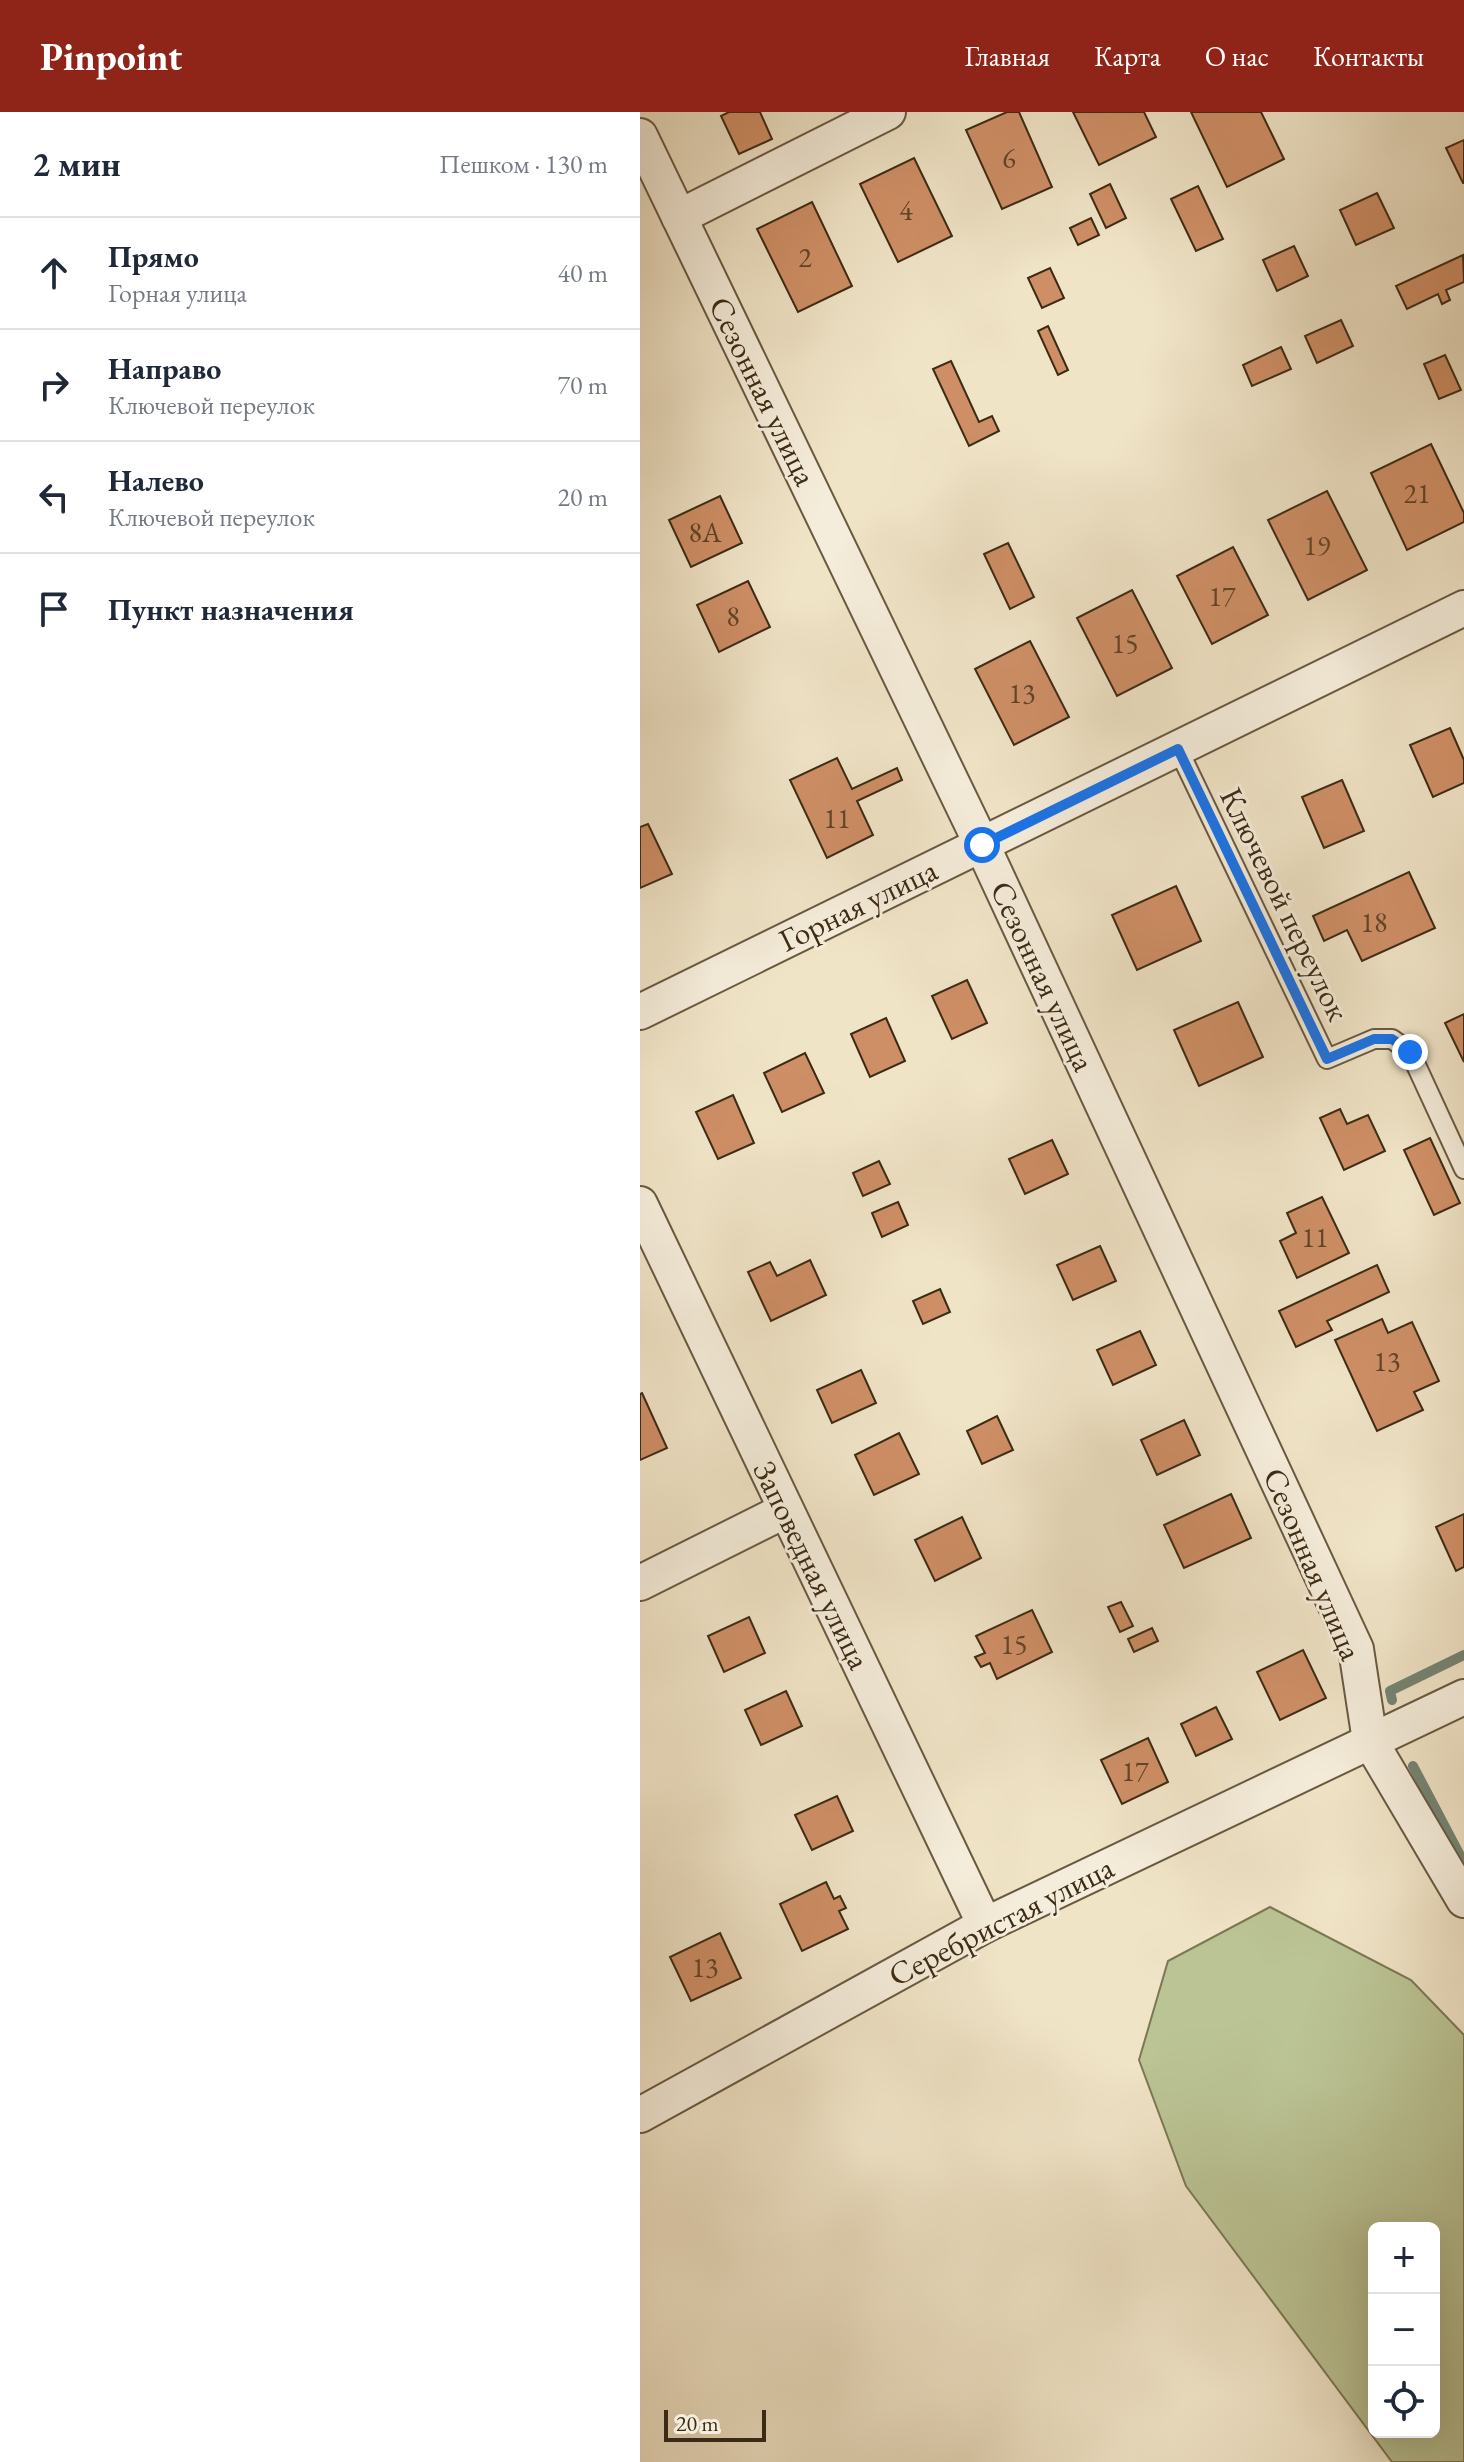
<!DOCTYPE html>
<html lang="ru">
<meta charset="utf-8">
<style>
:root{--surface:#fff;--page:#f2f2f3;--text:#1f2937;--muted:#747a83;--line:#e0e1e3;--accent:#8f2418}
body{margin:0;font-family:"EB Garamond",serif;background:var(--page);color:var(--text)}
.controls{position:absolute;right:24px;bottom:24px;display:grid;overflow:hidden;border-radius:12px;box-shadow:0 8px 32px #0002}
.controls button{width:72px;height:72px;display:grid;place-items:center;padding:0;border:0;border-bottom:2px solid var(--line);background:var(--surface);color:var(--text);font:40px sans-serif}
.scale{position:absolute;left:24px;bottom:20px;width:102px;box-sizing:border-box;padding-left:8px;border:4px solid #3c2b14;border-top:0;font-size:22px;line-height:28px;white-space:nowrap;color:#3c2b14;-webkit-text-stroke:6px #f5eddb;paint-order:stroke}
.stop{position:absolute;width:24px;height:24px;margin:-18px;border:6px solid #1a73e8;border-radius:50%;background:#fff}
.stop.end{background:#1a73e8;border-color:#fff;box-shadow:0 2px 8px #0008}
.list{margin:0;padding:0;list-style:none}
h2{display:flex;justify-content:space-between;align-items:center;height:104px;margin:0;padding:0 32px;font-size:34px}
h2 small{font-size:26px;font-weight:400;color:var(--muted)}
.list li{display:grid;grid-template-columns:52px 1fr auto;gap:24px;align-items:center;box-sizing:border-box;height:112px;padding:0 32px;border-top:2px solid var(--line)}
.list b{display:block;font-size:30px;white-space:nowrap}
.list p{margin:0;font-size:26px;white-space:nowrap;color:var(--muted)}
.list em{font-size:26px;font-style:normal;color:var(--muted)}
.icon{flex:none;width:44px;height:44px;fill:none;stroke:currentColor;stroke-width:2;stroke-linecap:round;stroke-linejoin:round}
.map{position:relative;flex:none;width:824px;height:2350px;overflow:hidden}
header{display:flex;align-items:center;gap:48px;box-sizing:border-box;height:112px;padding:0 40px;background:var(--accent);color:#fff}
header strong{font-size:38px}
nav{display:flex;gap:44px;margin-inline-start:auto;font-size:28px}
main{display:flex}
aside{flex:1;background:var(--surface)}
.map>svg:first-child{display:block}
</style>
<header>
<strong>Pinpoint</strong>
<nav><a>Главная</a><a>Карта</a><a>О нас</a><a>Контакты</a></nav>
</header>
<main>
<aside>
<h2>2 мин<small>Пешком · 130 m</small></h2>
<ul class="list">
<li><svg class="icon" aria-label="ahead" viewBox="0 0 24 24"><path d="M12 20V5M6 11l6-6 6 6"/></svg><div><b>Прямо</b><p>Горная улица</p></div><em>40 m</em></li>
<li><svg class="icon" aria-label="right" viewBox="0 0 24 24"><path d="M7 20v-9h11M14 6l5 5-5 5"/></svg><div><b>Направо</b><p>Ключевой переулок</p></div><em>70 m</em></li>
<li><svg class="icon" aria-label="left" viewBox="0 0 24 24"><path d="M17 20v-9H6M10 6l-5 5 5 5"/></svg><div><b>Налево</b><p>Ключевой переулок</p></div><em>20 m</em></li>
<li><svg class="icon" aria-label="arrive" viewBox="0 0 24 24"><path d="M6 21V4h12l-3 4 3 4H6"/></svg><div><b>Пункт назначения</b></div></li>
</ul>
</aside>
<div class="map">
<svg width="824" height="2350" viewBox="0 0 824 2350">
<rect width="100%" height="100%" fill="#f0e4c7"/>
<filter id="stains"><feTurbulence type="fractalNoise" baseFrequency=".0025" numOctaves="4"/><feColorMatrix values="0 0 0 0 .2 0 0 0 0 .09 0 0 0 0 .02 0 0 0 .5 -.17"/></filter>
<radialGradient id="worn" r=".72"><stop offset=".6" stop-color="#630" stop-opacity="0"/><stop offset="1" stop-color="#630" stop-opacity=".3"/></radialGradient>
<path fill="#bbc495" stroke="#7c7854" stroke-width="2" fill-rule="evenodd" d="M630 1795 771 1868 824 1923V2350H752L546 2074 499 1948 528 1849ZM734 2116H794V2320H734Z"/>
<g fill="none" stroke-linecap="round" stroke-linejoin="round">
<g stroke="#748474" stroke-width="10">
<path d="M752 1588 750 1579 824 1543"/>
<path d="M773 1654 824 1751"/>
</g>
</g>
<g fill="#cf8f66" stroke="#3c2b14" stroke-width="2">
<path d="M89 0H120L132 27 99 42 81 4Z"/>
<path d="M367 0H379L412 75 362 97 326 18Z"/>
<path d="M433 0H504L516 25 459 53Z"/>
<path d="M551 0H621L644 47 587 75Z"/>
<path d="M824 28V71H823L806 36Z"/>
<path d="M274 46 312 124 258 150 220 72Z"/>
<path d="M470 72 486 106 466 116 450 82Z"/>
<path d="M558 74 583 127 556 139 531 87Z"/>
<path d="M737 81 754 116 716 133 700 98Z"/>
<path d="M172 90 212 174 158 200 117 117Z"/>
<path d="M451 106 459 123 438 133 430 116Z"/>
<path d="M654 134 668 164 637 179 623 148Z"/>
<path d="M823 143 824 170 806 178 810 188 802 192 798 182 767 197 756 174Z"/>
<path d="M410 156 424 186 402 196 388 166Z"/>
<path d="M701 208 713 234 677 251 665 224Z"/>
<path d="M408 214 428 258 418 263 398 219Z"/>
<path d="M641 235 651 257 612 274 603 253Z"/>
<path d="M805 243 821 278 799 287 784 252Z"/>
<path d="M311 249 339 310 352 304 359 319 329 334 293 257Z"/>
<path d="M791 332 824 401V410L767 438 731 361Z"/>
<path d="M687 379 727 458 668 488 628 408Z"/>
<path d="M80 384 102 431 51 455 29 408Z"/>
<path d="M368 431 394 485 370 497 344 442Z"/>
<path d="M593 435 628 503 572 532 537 464Z"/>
<path d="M108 469 130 515 79 540 57 493Z"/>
<path d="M492 478 532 556 477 584 437 506Z"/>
<path d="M390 529 429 605 374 633 335 557Z"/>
<path d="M810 616 824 648V671L793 685 770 633Z"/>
<path d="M197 646 212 677 257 656 262 668 217 689 233 723 187 746 150 668Z"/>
<path d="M702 668 724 719 684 736 662 685Z"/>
<path d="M8 712 32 762 0 776V715Z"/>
<path d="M769 760 795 816 722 849 707 818 684 829 673 804Z"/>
<path d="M536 774 561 829 497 858 472 803Z"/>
<path d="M327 868 347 911 312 927 292 884Z"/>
<path d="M598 890 623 945 559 974 534 918Z"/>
<path d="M824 902V950L805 911Z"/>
<path d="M246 906 265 949 230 965 211 922Z"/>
<path d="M165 941 184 981 142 1000 124 961Z"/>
<path d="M93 983 114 1031 78 1047 56 1000Z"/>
<path d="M700 997 707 1012 728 1003 745 1039 704 1058 680 1006Z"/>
<path d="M790 1026 820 1091 794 1103 764 1038Z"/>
<path d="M412 1028 428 1062 385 1082 369 1047Z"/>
<path d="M239 1049 250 1072 223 1084 213 1061Z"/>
<path d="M682 1085 709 1141 657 1166 640 1129 656 1121 647 1101Z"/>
<path d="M258 1090 268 1113 242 1125 232 1101Z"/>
<path d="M460 1134 476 1169 433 1188 417 1153Z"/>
<path d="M170 1148 186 1183 131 1209 108 1160 130 1150 137 1164Z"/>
<path d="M737 1153 749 1180 687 1209 692 1218 656 1235 639 1199Z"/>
<path d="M300 1177 310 1200 283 1212 273 1189Z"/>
<path d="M742 1207 748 1221 772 1210 799 1269 774 1280 783 1298 737 1319 695 1228Z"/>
<path d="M500 1219 516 1253 473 1273 457 1238Z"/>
<path d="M221 1258 236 1291 192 1311 177 1278Z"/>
<path d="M2 1281 27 1336 0 1348V1282Z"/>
<path d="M357 1304 373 1338 342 1352 327 1319Z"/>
<path d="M544 1308 560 1343 517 1363 501 1328Z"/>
<path d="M259 1321 279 1362 234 1383 215 1343Z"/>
<path d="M591 1382 611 1426 544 1456 524 1413Z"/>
<path d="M824 1402V1455L816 1459 796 1415Z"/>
<path d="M322 1405 341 1446 295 1469 275 1428Z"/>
<path d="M481 1490 493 1514 480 1520 468 1495Z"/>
<path d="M392 1498 412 1540 357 1567 350 1551 341 1555 335 1545 345 1541 336 1524Z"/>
<path d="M109 1505 125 1541 84 1560 68 1524Z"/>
<path d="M512 1516 518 1529 494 1540 488 1527Z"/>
<path d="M663 1538 686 1586 640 1608 617 1560Z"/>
<path d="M146 1579 162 1614 121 1633 105 1598Z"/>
<path d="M576 1595 592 1627 556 1644 541 1612Z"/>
<path d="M508 1626 528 1670 482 1692 461 1648Z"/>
<path d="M197 1684 213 1719 172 1738 155 1703Z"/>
<path d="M186 1770 194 1787 200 1784 206 1796 199 1799 208 1817 162 1839 140 1792Z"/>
<path d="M80 1821 101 1866 51 1889 30 1845Z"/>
</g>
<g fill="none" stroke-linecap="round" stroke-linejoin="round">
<defs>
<path id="service" d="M538 637 687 947 734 927H752L770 940 824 1057"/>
<g id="minor">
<path d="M0 24 342 733 716 1537 730 1629 824 1788"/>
<path d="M39 105 248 0"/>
<path d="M0 900 824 496"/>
<path d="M0 1092 345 1813"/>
<path d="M0 1471 146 1398"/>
<path d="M0 2003 345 1813 824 1585"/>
</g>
</defs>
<use href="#service" stroke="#695941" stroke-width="22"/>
<use href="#minor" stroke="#695941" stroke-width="38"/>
<use href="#service" stroke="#f5eddb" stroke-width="18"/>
<use href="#minor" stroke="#f5eddb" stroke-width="34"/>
</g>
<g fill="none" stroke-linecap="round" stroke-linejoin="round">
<path stroke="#1a73e8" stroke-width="10" d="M342 733 538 637 687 947 734 927H752L770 940"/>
</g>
<g text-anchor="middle" stroke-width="6" stroke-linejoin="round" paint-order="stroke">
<g font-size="28" fill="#614428">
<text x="369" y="56">6</text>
<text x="266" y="108">4</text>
<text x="165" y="155">2</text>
<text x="777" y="391">21</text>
<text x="65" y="430">8А</text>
<text x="677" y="443">19</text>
<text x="582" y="494">17</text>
<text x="93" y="514">8</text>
<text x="485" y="541">15</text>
<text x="382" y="591">13</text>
<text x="197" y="716">11</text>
<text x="734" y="820">18</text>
<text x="675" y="1135">11</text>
<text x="747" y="1259">13</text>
<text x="374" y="1542">15</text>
<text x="495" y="1669">17</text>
<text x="65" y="1865">13</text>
</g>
<g font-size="32" fill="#3c2b14" stroke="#f5eddb">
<text transform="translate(123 279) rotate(64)" y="11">Сезонная улица</text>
<text transform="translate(645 792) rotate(64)" y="11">Ключевой переулок</text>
<text transform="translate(218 793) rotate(-26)" y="11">Горная улица</text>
<text transform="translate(403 864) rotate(65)" y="11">Сезонная улица</text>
<text transform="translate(673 1452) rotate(67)" y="11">Сезонная улица</text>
<text transform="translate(172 1453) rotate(64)" y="11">Заповедная улица</text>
<text transform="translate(361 1809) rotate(-27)" y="11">Серебристая улица</text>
</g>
</g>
<rect width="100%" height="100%" filter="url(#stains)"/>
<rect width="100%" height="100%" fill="url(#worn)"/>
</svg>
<div class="controls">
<button>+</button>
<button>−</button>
<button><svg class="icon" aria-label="locate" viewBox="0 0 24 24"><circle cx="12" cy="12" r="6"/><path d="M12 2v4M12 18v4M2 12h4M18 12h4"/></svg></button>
</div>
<div class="scale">20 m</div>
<div class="stop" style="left:342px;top:733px"></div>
<div class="stop end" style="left:770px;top:940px"></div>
</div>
</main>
